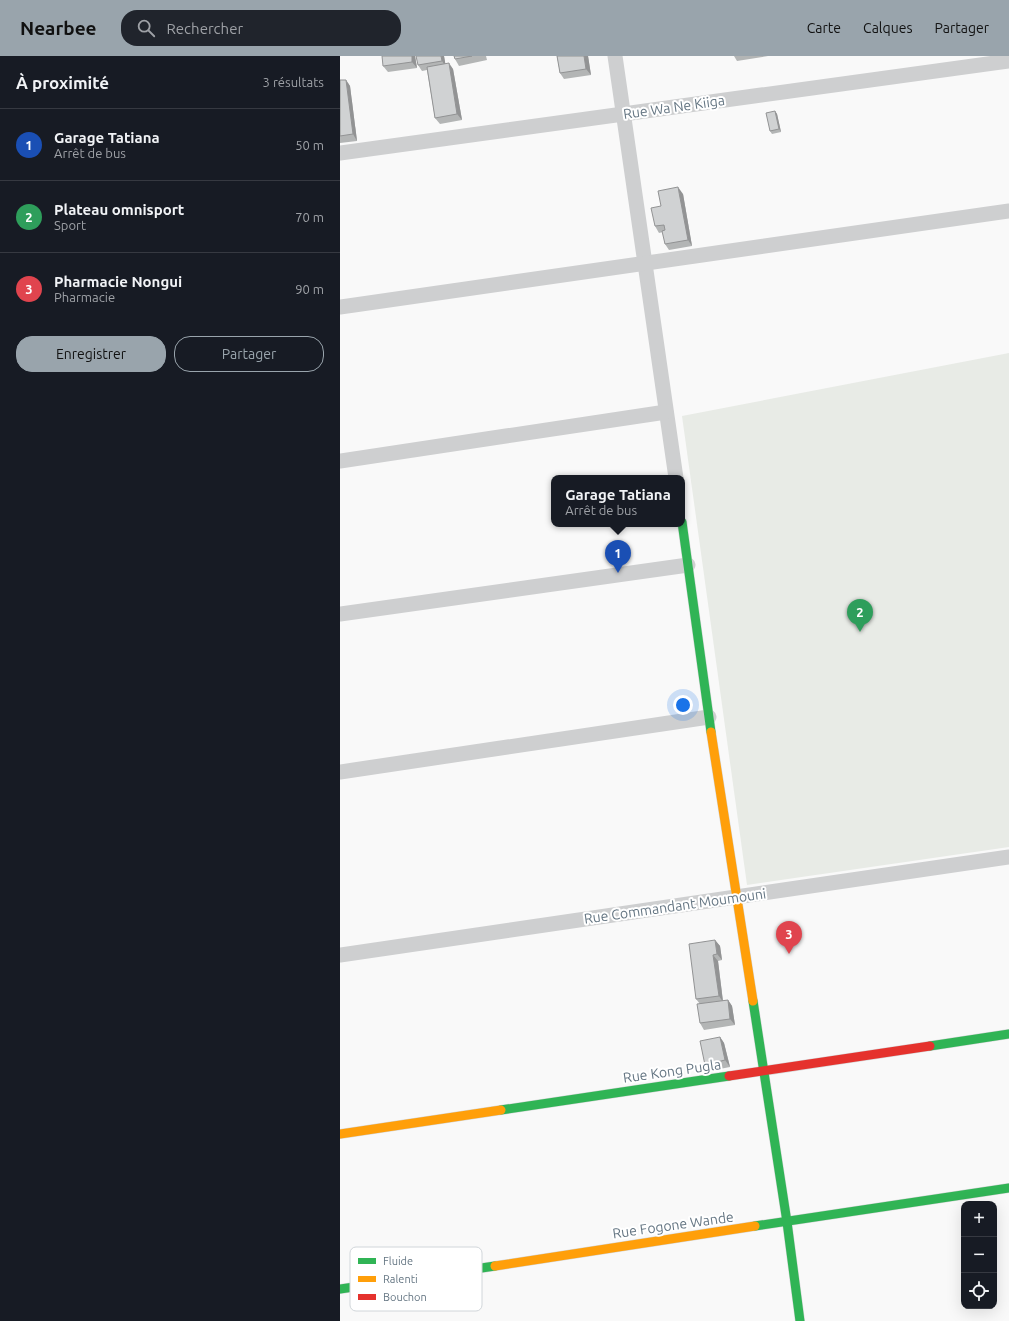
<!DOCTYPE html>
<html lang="fr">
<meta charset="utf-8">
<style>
:root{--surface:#171b24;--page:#20242c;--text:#f1f3f6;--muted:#9ea1a6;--line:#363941;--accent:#99a4ac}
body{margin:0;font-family:Ubuntu,sans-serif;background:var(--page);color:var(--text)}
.controls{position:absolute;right:12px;bottom:12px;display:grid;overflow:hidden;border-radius:8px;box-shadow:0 4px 16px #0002}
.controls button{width:36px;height:36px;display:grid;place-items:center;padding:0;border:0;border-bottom:1px solid var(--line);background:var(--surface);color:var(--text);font:20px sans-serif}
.you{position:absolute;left:343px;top:649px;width:14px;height:14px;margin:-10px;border:3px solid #fff;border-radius:50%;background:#1a73e8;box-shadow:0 0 0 6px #1a73e833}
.badge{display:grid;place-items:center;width:26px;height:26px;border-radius:50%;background:var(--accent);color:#fff;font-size:13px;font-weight:700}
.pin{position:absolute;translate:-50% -33px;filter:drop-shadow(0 1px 2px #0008)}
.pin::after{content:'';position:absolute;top:21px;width:14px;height:12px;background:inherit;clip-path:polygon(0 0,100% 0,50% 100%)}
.popup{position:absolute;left:211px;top:419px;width:134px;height:52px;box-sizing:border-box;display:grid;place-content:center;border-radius:8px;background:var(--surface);filter:drop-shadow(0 1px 3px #0005);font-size:13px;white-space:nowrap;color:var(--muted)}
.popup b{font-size:15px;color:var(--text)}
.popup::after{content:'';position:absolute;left:50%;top:100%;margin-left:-8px;border:8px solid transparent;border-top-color:var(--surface)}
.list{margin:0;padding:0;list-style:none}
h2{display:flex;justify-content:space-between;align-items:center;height:52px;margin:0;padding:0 16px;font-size:17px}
h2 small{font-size:13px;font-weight:400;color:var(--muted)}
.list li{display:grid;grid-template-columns:26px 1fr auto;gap:12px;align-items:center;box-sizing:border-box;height:72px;padding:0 16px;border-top:1px solid var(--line)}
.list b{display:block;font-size:15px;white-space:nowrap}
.list p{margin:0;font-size:13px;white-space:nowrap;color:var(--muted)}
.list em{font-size:13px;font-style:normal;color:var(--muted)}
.actions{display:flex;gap:8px;padding:12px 16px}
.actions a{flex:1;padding:9px 0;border:1px solid var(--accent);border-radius:16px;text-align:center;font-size:14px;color:var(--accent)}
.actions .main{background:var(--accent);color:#111}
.icon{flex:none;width:22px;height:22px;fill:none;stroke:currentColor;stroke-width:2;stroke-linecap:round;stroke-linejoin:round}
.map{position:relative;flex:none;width:669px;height:1265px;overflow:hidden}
header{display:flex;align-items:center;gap:24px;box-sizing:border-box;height:56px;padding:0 20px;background:var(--accent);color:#111}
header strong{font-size:19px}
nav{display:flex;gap:22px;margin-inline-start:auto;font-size:14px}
.search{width:280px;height:36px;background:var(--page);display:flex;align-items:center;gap:10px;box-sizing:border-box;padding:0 14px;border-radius:16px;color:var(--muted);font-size:15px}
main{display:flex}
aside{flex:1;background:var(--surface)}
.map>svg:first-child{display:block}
</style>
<header>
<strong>Nearbee</strong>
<div class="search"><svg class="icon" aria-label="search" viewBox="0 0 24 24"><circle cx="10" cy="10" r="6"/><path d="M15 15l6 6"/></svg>Rechercher</div>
<nav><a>Carte</a><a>Calques</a><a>Partager</a></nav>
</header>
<main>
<aside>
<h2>À proximité<small>3 résultats</small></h2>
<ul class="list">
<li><span class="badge" style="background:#1a4fb4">1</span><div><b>Garage Tatiana</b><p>Arrêt de bus</p></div><em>50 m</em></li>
<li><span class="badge" style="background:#2e9e5b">2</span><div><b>Plateau omnisport</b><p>Sport</p></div><em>70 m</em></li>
<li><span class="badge" style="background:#e0444e">3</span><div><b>Pharmacie Nongui</b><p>Pharmacie</p></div><em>90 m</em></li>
</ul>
<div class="actions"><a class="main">Enregistrer</a><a>Partager</a></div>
</aside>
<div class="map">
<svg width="669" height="1265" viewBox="0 0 669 1265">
<rect width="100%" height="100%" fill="#f9f9f9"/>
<path fill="#e8ebe6" d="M669 297V791L407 829 342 360Z"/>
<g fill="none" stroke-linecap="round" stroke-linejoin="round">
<defs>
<g id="fast">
<path d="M342 466 371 676"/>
<path d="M413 945 447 1166 460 1265"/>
<path d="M590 990 669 978"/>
<path d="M161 1054 389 1020"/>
<path d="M415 1170 669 1132"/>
<path d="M0 1233 155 1210"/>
</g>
<g id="slow">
<path d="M371 676 413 945"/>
<path d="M0 1078 161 1054"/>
<path d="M155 1210 415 1170"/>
</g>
<path id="jam" d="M389 1020 590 990"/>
</defs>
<use href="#fast" stroke="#d5d6d7" stroke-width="10"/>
<use href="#slow" stroke="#d5d6d7" stroke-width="10"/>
<use href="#jam" stroke="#d5d6d7" stroke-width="10"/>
<g stroke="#cecfd0" stroke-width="15">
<path d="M275 0 336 422"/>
<path d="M0 97 669 5"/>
<path d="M0 251 669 155"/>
<path d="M0 405 326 356"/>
<path d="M0 558 348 509"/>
<path d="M0 716 369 661"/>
<path d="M0 899 669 801"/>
</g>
<use href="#fast" stroke="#30b455" stroke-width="9"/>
<use href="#slow" stroke="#ff9f0a" stroke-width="9"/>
<use href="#jam" stroke="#e5322d" stroke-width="9"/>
</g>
<g fill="#b3b5b5">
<path d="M75 0 77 12 48 16 43 10Z"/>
<path d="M104 0 105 8 113 13 122 64 100 68 95 62 87 14 82 15 78 9Z"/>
<path d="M114 0H146L147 4 119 10 115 3Z"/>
<path d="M217 0H248L251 19 224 23 220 17Z"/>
<path d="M394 0H428L397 5Z"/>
<path d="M0 24H6L10 30 17 85 0 87Z"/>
<path d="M435 55 437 58 441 76 432 78 430 75Z"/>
<path d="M343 138 352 190 329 194 325 188 323 176 319 177 315 170 321 150Z"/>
<path d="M375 884 380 890 382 904 378 905 383 945 388 944 392 950 395 969 364 974 360 967V948L356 943Z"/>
<path d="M380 981 384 987 390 1011 369 1015 365 1009Z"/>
</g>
<g fill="#929394">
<path d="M72 0H75L77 12 72 6Z"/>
<path d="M101 0H104L106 11 102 5Z"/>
<path d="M244 0H248L251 19 246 13Z"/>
<path d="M109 7 113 13 122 64 117 58Z"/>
<path d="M6 24 10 30 17 85 13 78Z"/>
<path d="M435 55 437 58 441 76 439 73Z"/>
<path d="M338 131 343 138 352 190 348 184Z"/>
<path d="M375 884 380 890 382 904 377 898Z"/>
<path d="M373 899 378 905 383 946 379 940Z"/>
<path d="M388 944 392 950 395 969 390 963Z"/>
<path d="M380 981 384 987 390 1011 385 1004Z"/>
</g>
<g fill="#d0d2d3" stroke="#929394">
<path d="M42 0H72V6L43 10Z"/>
<path d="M76 0H101L102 5 78 9Z"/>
<path d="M114 0H132L115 3Z"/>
<path d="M217 0H244L246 13 220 17Z"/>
<path d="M109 7 117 58 95 62 87 11Z"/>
<path d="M0 24H6L13 78 0 80Z"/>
<path d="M435 55 439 73 430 75 426 57Z"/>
<path d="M338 131 348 184 325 188 322 175 325 174 324 169 315 170 311 152 321 150 318 135Z"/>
<path d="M375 884 377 898 373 899 379 940 356 943 349 888Z"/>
<path d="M388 944 390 963 360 967 357 948Z"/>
<path d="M380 981 385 1004 365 1009 360 985Z"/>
</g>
<g text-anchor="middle" stroke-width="4" stroke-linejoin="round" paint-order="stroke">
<g font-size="14" fill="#657683" stroke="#fff">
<text transform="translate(334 51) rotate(-8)" y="5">Rue Wa Ne Kiiga</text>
<text transform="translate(335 850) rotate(-8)" y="5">Rue Commandant Moumouni</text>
<text transform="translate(332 1015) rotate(-8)" y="5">Rue Kong Pugla</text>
<text transform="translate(333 1169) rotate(-8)" y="5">Rue Fogone Wande</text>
</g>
</g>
<rect x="10" y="1191" width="132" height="64" rx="6" fill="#fff" stroke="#d1d6da" stroke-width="1"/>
<rect x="18" y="1202" width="18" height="6" fill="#30b455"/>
<rect x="18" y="1220" width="18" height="6" fill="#ff9f0a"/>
<rect x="18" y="1238" width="18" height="6" fill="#e5322d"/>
<g font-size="11" fill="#657683">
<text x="43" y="1209">Fluide</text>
<text x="43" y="1227">Ralenti</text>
<text x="43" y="1245">Bouchon</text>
</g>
</svg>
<div class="controls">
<button>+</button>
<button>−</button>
<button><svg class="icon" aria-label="locate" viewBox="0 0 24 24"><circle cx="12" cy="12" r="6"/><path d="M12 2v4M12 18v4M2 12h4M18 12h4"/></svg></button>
</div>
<div class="you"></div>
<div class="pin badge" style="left:278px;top:517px;background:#1a4fb4">1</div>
<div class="popup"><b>Garage Tatiana</b>Arrêt de bus</div>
<div class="pin badge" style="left:520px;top:576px;background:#2e9e5b">2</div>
<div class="pin badge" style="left:449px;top:898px;background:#e0444e">3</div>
</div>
</main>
